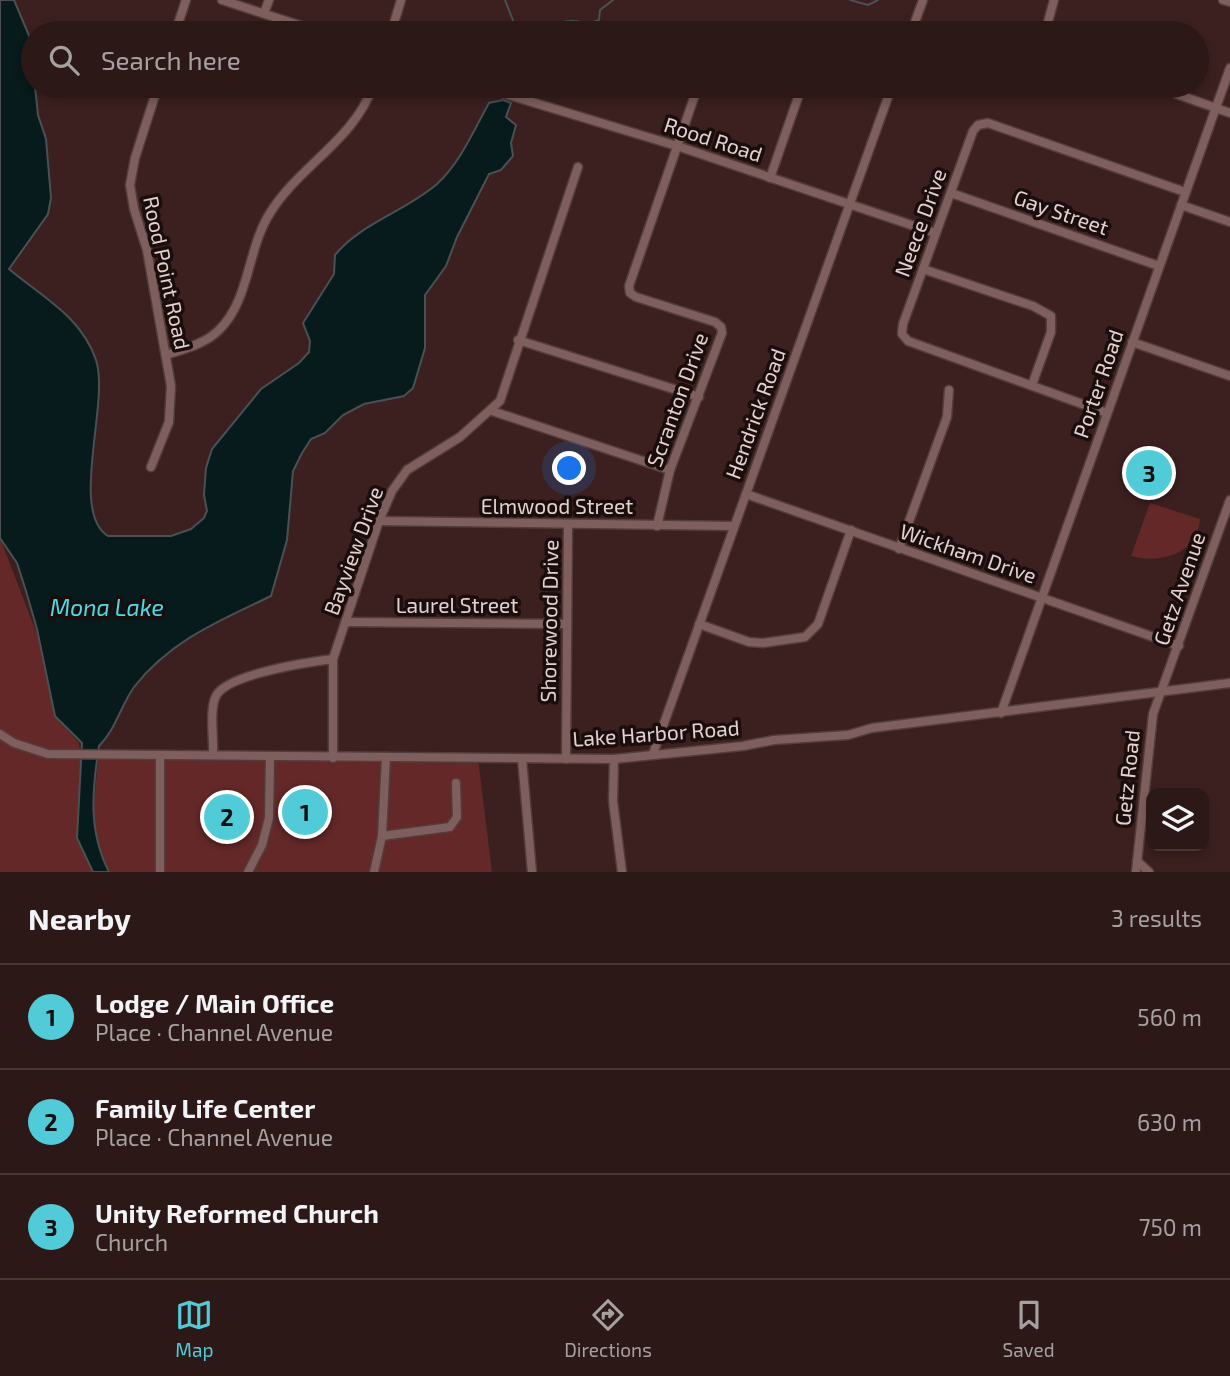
<!DOCTYPE html>
<meta charset="utf-8">
<style>
:root{--surface:#2c1817;--page:#342120;--text:#f1f3f6;--muted:#a6a0a1;--line:#483736;--accent:#52cbd8}
body{margin:0;font-family:"Exo 2",sans-serif;background:var(--page);color:var(--text)}
.controls{position:absolute;right:21px;bottom:21px;display:grid;overflow:hidden;border-radius:14px;box-shadow:0 4px 10px #0003}
.controls button{width:63px;height:63px;display:grid;place-items:center;padding:0;border:0;border-bottom:2px solid var(--line);background:var(--surface);color:var(--text);font:35px sans-serif}
.you{position:absolute;left:570px;top:469px;width:24px;height:24px;margin:-18px;border:5px solid #fff;border-radius:50%;background:#1a73e8;box-shadow:0 0 0 10px #1a73e833}
.badge{display:grid;place-items:center;width:46px;height:46px;border-radius:50%;background:var(--accent);color:#111;font-size:23px;font-weight:700}
.pin{position:absolute;translate:-50% -50%;border:4px solid #fff;box-shadow:0 2px 7px #0006}
.list{margin:0;padding:0;list-style:none}
h2{display:flex;justify-content:space-between;align-items:center;height:91px;margin:0;padding:0 28px;font-size:30px}
h2 small{font-size:23px;font-weight:400;color:var(--muted)}
.list li{display:grid;grid-template-columns:46px 1fr auto;gap:21px;align-items:center;box-sizing:border-box;height:105px;padding:0 28px;border-top:2px solid var(--line)}
.list b{display:block;font-size:26px;white-space:nowrap}
.list p{margin:0;font-size:23px;white-space:nowrap;color:var(--muted)}
.list em{font-size:23px;font-style:normal;color:var(--muted)}
.icon{flex:none;width:38px;height:38px;fill:none;stroke:currentColor;stroke-width:2;stroke-linecap:round;stroke-linejoin:round}
.map{position:relative;flex:none;width:1230px;height:872px;overflow:hidden}
.search{position:absolute;background:var(--surface);box-shadow:0 4px 10px #0003;left:21px;right:21px;top:21px;height:77px;display:flex;align-items:center;gap:18px;box-sizing:border-box;padding:0 24px;border-radius:38px;color:var(--muted);font-size:26px}
.sheet{height:406px;background:var(--surface)}
nav{display:flex;justify-content:space-around;align-items:center;box-sizing:border-box;height:98px;border-top:2px solid var(--line);background:var(--surface);font-size:19px;color:var(--muted)}
nav a{display:grid;justify-items:center;gap:4px}
nav .on{color:var(--accent)}
.map>svg:first-child{display:block}
</style>
<div class="map">
<svg width="1230" height="872" viewBox="0 0 1230 872">
<rect width="100%" height="100%" fill="#3b201f"/>
<g fill="#642828">
<path d="M1150 503 1200 519C1198 554 1160 564 1131 556Z"/>
<path d="M0 538 40 642 55 716 79 743 82 787 77 838 92 872H0Z"/>
<path d="M99 754 478 759 492 872H109L95 840 92 820Z"/>
</g>
<path fill="#071a1c" stroke="#495152" stroke-width="2" d="M0 0H14L30 38 38 115 46 139 51 198 48 214 9 269C42 297 81 316 96 360 110 402 69 512 108 536H171L191 529 204 518 207 511 204 495 206 468 212 449 261 389 299 363 309 352 310 341 303 323 334 274 335 255C361 223 406 211 437 184 460 163 474 130 489 103L503 100 511 103 506 117 516 125 511 143 513 156 501 170 489 174 457 237 446 266 425 295V348L413 388 404 396 364 404 343 415 325 433 311 439 302 453 293 471 287 540 271 596C219 621 171 640 134 687 120 707 116 729 99 746 92 791 88 831 109 872H93L77 838 82 743 55 716 37 629 26 591 17 563 0 538Z"/>
<g fill="none" stroke-linecap="round" stroke-linejoin="round">
<g stroke="#495152" stroke-width="2">
<path d="M505 0 518 33"/>
<path d="M850 0 868 5 878 0"/>
<path d="M542 33 546 26C554 25 562 21 570 21 587 20 578 27 599 20L600 10 613 0"/>
<path d="M511 86 512 89"/>
</g>
<defs>
<g id="minor">
<path d="M222 0 323 33"/>
<path d="M1223 0 1230 2"/>
<path d="M264 13 269 0"/>
<path d="M175 33 186 0"/>
<path d="M391 33 401 0"/>
<path d="M911 33 923 0"/>
<path d="M1045 33 1054 0"/>
<path d="M479 86 677 146 935 233"/>
<path d="M1154 86 1230 113"/>
<path d="M770 178 802 86"/>
<path d="M951 193 1159 266"/>
<path d="M1181 205 1230 222"/>
<path d="M923 269 1033 306 1051 316V332L1032 385"/>
<path d="M518 340 699 397"/>
<path d="M1132 342 1230 376"/>
<path d="M166 355C184 349 205 344 219 330 250 300 247 249 270 213 299 166 354 140 373 86"/>
<path d="M492 411 670 470"/>
<path d="M1107 413 908 341 902 334 903 324 973 131 978 125 988 123 1185 192"/>
<path d="M151 467 169 422 171 386 147 250 134 209 130 185 135 158 158 86"/>
<path d="M746 494 1179 646"/>
<path d="M379 521 734 526"/>
<path d="M657 526 670 470 722 333 721 327 715 322 636 297 630 293 629 286 698 86"/>
<path d="M899 549 947 417 949 390"/>
<path d="M346 622 567 624"/>
<path d="M699 624 749 642 763 643 805 637 818 624 851 530"/>
<path d="M1001 713 1230 68"/>
<path d="M0 734 14 743 48 754 614 759 743 746 774 740 848 735 872 728 1230 683"/>
<path d="M653 754 892 86"/>
<path d="M213 755C214 739 209 710 216 696 227 674 309 662 333 659"/>
<path d="M333 758V659L379 521 392 491 407 470 460 437 500 401 578 167"/>
<path d="M522 759 532 872"/>
<path d="M566 759 568 525"/>
<path d="M614 759 613 801 622 872"/>
<path d="M382 836 450 827 457 817 456 783"/>
<path d="M1137 861 1149 872"/>
<path d="M160 872V755"/>
<path d="M248 872 262 845 269 818 270 757"/>
<path d="M374 872 382 836 386 757"/>
<path d="M1136 872 1153 714 1230 500"/>
</g>
</defs>
<use href="#minor" stroke="#533d3c" stroke-width="11"/>
<use href="#minor" stroke="#7f5f5d" stroke-width="8"/>
</g>
<g text-anchor="middle" stroke-width="7" stroke-linejoin="round" paint-order="stroke">
<g font-size="21" fill="#e3d0cf" stroke="#1a0e0d">
<text transform="translate(713 140) rotate(18)" y="7">Rood Road</text>
<text transform="translate(1061 213) rotate(19)" y="7">Gay Street</text>
<text transform="translate(921 223) rotate(-70)" y="7">Neece Drive</text>
<text transform="translate(166 273) rotate(78)" y="7">Rood Point Road</text>
<text transform="translate(1099 384) rotate(-71)" y="7">Porter Road</text>
<text transform="translate(678 400) rotate(-70)" y="7">Scranton Drive</text>
<text transform="translate(756 414) rotate(-70)" y="7">Hendrick Road</text>
<text x="557" y="514">Elmwood Street</text>
<text transform="translate(354 551) rotate(-70)" y="7">Bayview Drive</text>
<text transform="translate(968 554) rotate(19)" y="7">Wickham Drive</text>
<text transform="translate(1180 589) rotate(-71)" y="7">Getz Avenue</text>
<text x="457" y="613">Laurel Street</text>
<text transform="translate(550 621) rotate(-89)" y="7">Shorewood Drive</text>
<text transform="translate(656 734) rotate(-4)" y="7">Lake Harbor Road</text>
<text transform="translate(1128 778) rotate(-84)" y="7">Getz Road</text>
</g>
<g font-size="23" font-style="italic" fill="#44ddec" stroke="#1a0e0d">
<text x="107" y="616">Mona Lake</text>
</g>
</g>
</svg>
<div class="controls">
<button><svg class="icon" aria-label="layers" viewBox="0 0 24 24"><path d="M12 4l9 5-9 5-9-5zM3 14l9 5 9-5"/></svg></button>
</div>
<div class="you"></div>
<div class="pin badge" style="left:305px;top:812px">1</div>
<div class="pin badge" style="left:227px;top:817px">2</div>
<div class="pin badge" style="left:1149px;top:473px">3</div>
<div class="search"><svg class="icon" aria-label="search" viewBox="0 0 24 24"><circle cx="10" cy="10" r="6"/><path d="M15 15l6 6"/></svg>Search here</div>
</div>
<section class="sheet">
<h2>Nearby<small>3 results</small></h2>
<ul class="list">
<li><span class="badge">1</span><div><b>Lodge / Main Office</b><p>Place · Channel Avenue</p></div><em>560 m</em></li>
<li><span class="badge">2</span><div><b>Family Life Center</b><p>Place · Channel Avenue</p></div><em>630 m</em></li>
<li><span class="badge">3</span><div><b>Unity Reformed Church</b><p>Church</p></div><em>750 m</em></li>
</ul>
</section>
<nav>
<a class="on"><svg class="icon" aria-label="map" viewBox="0 0 24 24"><path d="M3 6l6-2 6 2 6-2v14l-6 2-6-2-6 2zM9 4v14M15 6v14"/></svg>Map</a>
<a><svg class="icon" aria-label="directions" viewBox="0 0 24 24"><path d="M12 3l9 9-9 9-9-9zM9 14v-3h6M13 9l2 2-2 2"/></svg>Directions</a>
<a><svg class="icon" aria-label="saved" viewBox="0 0 24 24"><path d="M7 4h10v16l-5-4-5 4z"/></svg>Saved</a>
</nav>
